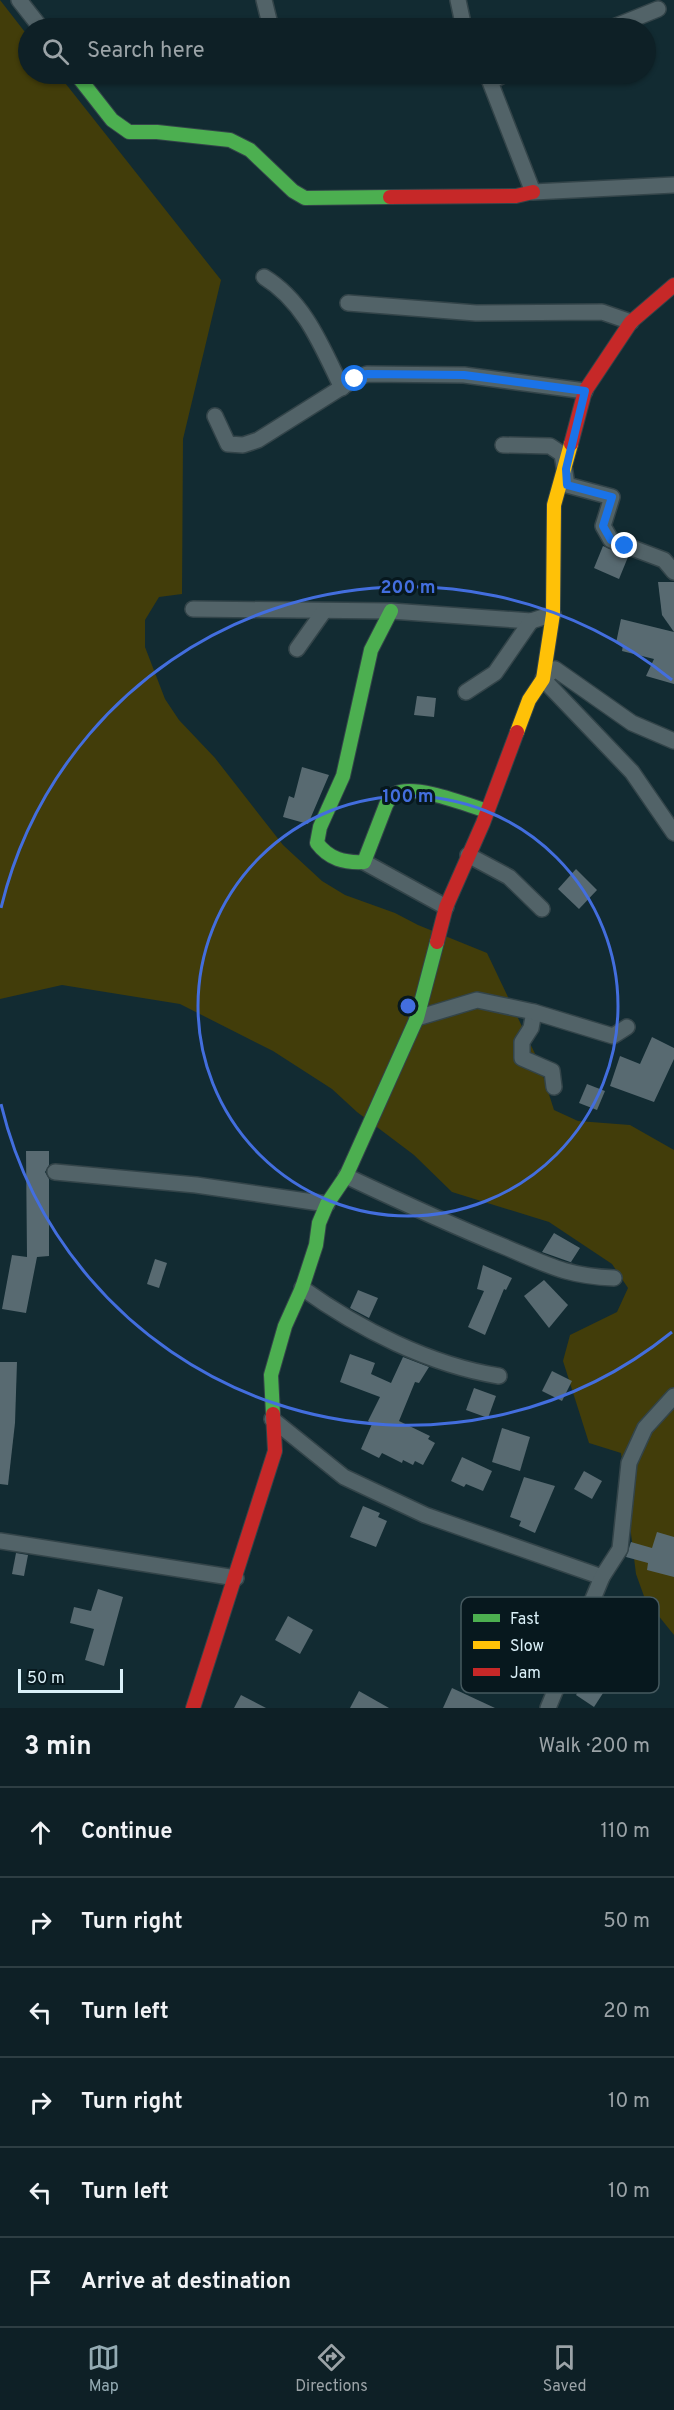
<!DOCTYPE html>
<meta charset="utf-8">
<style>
:root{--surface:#0e2026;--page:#1c2d32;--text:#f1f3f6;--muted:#9ba3a7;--line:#2e3e43;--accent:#94abb3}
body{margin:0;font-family:Overpass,sans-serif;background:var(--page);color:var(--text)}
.scale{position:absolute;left:18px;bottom:15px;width:105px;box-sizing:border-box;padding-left:6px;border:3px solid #daf0f8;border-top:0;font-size:16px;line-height:21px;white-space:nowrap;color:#daf0f8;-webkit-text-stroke:4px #07181e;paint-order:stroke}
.stop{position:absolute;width:18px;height:18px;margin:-14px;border:4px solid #1a73e8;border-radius:50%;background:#fff}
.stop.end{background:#1a73e8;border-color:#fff;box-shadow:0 2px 6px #0008}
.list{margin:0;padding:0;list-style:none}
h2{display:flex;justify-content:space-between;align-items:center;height:78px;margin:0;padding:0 24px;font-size:26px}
h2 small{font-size:20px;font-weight:400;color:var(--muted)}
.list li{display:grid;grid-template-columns:39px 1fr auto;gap:18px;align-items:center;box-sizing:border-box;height:90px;padding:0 24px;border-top:2px solid var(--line)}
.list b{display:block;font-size:22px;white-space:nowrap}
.list em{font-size:20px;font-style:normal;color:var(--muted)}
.icon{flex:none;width:33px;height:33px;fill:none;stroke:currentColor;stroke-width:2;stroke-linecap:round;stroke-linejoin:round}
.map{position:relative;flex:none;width:674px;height:1708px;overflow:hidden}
.search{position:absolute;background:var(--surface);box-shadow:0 2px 4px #0004;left:18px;right:18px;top:18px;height:66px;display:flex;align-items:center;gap:15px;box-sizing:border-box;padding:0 21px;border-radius:33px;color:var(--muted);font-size:22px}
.sheet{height:618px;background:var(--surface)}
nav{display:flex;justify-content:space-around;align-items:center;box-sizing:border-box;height:84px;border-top:2px solid var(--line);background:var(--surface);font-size:16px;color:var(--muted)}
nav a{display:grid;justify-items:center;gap:3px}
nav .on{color:var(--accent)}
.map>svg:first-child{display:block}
</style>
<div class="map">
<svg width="674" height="1708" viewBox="0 0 674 1708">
<rect width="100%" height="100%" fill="#122b32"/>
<path fill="#423d0a" d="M0 0 28 36V74H58L221 280 183 439 182 594 159 597 145 620V647L165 699 179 720 215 758 283 845 322 881 345 895 395 913 418 925 487 953 538 1060 554 1110 578 1121 630 1125 674 1150V1635L645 1599 636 1574 621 1453 589 1443 563 1361 570 1335 617 1312 628 1288 612 1264 549 1222 452 1192 414 1155 357 1112 332 1089 273 1051 180 1004 62 985 0 999Z"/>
<g fill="#586a71">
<path d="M603 546 628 557 619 579 594 568Z"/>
<path d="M658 582H674V632L662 615Z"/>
<path d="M621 619 674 632V684L646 676 654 659 622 651 623 645 616 643Z"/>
<path d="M417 696 436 698 434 717 414 715Z"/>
<path d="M302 767 329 775 308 824 283 817 289 796 294 798Z"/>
<path d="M576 869 597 890 579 909 558 889Z"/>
<path d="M652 1037 674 1048V1059L654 1102 610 1086 620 1056 640 1064Z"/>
<path d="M587 1084 605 1091 597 1110 579 1103Z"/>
<path d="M26 1151H49V1165L45 1172 49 1179V1256L37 1257 26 1313 2 1309 12 1255 27 1257Z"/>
<path d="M554 1233 580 1248 571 1262 573 1263 542 1252Z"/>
<path d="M155 1259 167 1263 159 1288 147 1284Z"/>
<path d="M483 1265 512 1278 506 1290 504 1289 485 1335 468 1327 484 1291 477 1289Z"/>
<path d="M544 1280 568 1305 549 1328 524 1296Z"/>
<path d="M358 1290 378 1298 369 1318 350 1308Z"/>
<path d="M350 1354 375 1363 371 1374 391 1383 403 1357 429 1367 419 1383 415 1382 399 1421 430 1436 428 1439 435 1443 423 1465 415 1461 413 1465 403 1460 402 1463 382 1453 379 1458 361 1449 372 1424 368 1421 380 1397 340 1382Z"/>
<path d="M0 1362H17L15 1423 8 1485 0 1484Z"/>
<path d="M552 1371 572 1381 562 1401 542 1391Z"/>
<path d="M474 1388 496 1396 488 1418 466 1410Z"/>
<path d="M502 1428 530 1437 520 1471 492 1462Z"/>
<path d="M462 1457 492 1471 483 1491 466 1484 464 1487 451 1481Z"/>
<path d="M584 1471 602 1481 592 1499 574 1489Z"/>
<path d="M524 1477 555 1486 535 1533 519 1526 521 1521 510 1517Z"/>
<path d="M363 1506 380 1513 378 1517 387 1521 376 1547 350 1537Z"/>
<path d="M657 1532 674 1537V1577L647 1570 648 1563 626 1557 631 1542 652 1548Z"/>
<path d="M16 1553 28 1555 24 1576 12 1574Z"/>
<path d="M98 1589 123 1597 104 1666 85 1660 94 1629 70 1623 74 1607 91 1611Z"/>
<path d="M288 1616 313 1630 300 1654 275 1640Z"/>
<path d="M588 1675 607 1687 594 1707 576 1695Z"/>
<path d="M452 1688 495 1708H443Z"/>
<path d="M359 1691 389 1708H350Z"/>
<path d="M241 1695 266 1708H234Z"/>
</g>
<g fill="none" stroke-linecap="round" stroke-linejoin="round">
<defs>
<g id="street">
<path d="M19 0 41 28"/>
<path d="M264 0 271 28"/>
<path d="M458 0 464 28"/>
<path d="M611 28 658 9"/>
<path d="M487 74 533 192 674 185"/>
<path d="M492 81 505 74"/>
<path d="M264 277C305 302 322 347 342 388"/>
<path d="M348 303 476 313 602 312 631 322"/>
<path d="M215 416 228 444 243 445 258 440 355 379 367 374 464 375 585 391"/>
<path d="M503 445 550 446 562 454 567 485 612 497 603 526 611 540 664 560 674 572"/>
<path d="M193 609 391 611 531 621 553 614"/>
<path d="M297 649 324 611"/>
<path d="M466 692 495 673 531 621"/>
<path d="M674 741 632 723 555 669 543 679 632 772 674 833"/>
<path d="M468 855 509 877 542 909"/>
<path d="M364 862 446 907"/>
<path d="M534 1012 531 1028 522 1042V1058L552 1071 554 1087"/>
<path d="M417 1018 477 1000 534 1012 613 1036 627 1027"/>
<path d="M55 1172 196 1185 327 1204"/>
<path d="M346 1176C399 1201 451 1225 505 1247 548 1265 566 1276 614 1278"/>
<path d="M302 1288C359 1329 430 1365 499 1376"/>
<path d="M272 1419 344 1477 425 1515 602 1577"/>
<path d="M0 1541 236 1578"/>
<path d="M548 1708 602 1577 620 1549 629 1463 645 1428 674 1396"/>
</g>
<g id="fast">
<path d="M76 74 112 120 129 132H157L230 140 250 150 293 191 305 198 390 197"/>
<path d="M391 611 371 650 343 776 320 827 317 843C329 859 344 863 364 862L386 805C388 801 391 796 395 794 413 783 468 805 487 811"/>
<path d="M273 1414 271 1375 285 1326 302 1288 316 1245 319 1223 327 1204 346 1176 417 1018 437 942"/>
</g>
<path id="slow" d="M517 732 529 700 543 679 553 614 554 505 571 444"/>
<g id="jam">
<path d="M390 197 516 196 533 192"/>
<path d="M571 444 585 391 631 322 674 285"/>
<path d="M437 942 446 907 483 823 517 732"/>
<path d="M193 1708 275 1451 273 1414"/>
</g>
</defs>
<use href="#street" stroke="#334449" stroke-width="18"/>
<use href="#fast" stroke="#334449" stroke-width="16"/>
<use href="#slow" stroke="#334449" stroke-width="16"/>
<use href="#jam" stroke="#334449" stroke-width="16"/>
<use href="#street" stroke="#526368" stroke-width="15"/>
<use href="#fast" stroke="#4caf50" stroke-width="14"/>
<use href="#slow" stroke="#ffc107" stroke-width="14"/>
<use href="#jam" stroke="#c62828" stroke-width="14"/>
</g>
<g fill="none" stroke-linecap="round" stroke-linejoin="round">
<path stroke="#1a73e8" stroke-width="8" d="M355 379 367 374 464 375 585 391 566 469 567 485 612 497 603 526 611 540 625 546"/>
</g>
<g fill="none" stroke="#436ede" stroke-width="3">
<circle cx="408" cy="1006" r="210"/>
<path d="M672 1332A419 419 0 0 1 1 1104M1 908A419 419 0 0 1 672 680"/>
</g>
<rect x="461" y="1597" width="198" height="96" rx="9" fill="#07181e" stroke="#46595f" stroke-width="1.5"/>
<rect x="473" y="1614" width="27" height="8" fill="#4caf50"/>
<rect x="473" y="1641" width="27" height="8" fill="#ffc107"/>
<rect x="473" y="1668" width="27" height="8" fill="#c62828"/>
<g font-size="16" fill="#daf0f8">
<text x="510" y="1624">Fast</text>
<text x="510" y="1651">Slow</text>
<text x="510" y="1678">Jam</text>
</g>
<circle cx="408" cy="1006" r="9" fill="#436ede" stroke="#07181e" stroke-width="3"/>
<g font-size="18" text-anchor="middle" font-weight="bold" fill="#436ede" stroke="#07181e" stroke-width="6" stroke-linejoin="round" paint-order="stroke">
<text x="408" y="593">200 m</text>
<text x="408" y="802">100 m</text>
</g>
</svg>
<div class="scale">50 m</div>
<div class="stop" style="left:355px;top:379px"></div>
<div class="stop end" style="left:625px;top:546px"></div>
<div class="search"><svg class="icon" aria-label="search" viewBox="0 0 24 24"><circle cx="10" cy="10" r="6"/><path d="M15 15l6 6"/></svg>Search here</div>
</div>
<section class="sheet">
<h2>3 min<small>Walk · 200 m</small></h2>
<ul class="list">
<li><svg class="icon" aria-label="ahead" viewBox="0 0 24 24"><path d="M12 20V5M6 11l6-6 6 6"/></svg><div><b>Continue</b></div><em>110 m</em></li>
<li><svg class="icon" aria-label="right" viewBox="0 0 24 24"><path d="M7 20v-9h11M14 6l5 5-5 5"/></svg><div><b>Turn right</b></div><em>50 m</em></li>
<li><svg class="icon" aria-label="left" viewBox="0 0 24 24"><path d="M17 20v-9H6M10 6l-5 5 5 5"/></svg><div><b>Turn left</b></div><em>20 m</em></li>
<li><svg class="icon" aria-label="right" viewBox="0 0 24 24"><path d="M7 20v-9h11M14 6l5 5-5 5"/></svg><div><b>Turn right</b></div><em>10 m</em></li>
<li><svg class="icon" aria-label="left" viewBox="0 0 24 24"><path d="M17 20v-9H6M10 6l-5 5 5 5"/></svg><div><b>Turn left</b></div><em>10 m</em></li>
<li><svg class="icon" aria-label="arrive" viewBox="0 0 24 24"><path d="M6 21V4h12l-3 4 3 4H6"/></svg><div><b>Arrive at destination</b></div></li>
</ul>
</section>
<nav>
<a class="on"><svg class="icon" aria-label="map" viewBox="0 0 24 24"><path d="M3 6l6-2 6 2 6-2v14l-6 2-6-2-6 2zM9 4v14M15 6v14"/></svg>Map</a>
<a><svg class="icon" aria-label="directions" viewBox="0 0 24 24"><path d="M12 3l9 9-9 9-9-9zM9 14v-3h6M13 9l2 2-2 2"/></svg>Directions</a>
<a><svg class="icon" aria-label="saved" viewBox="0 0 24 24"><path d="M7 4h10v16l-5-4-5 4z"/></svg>Saved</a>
</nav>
